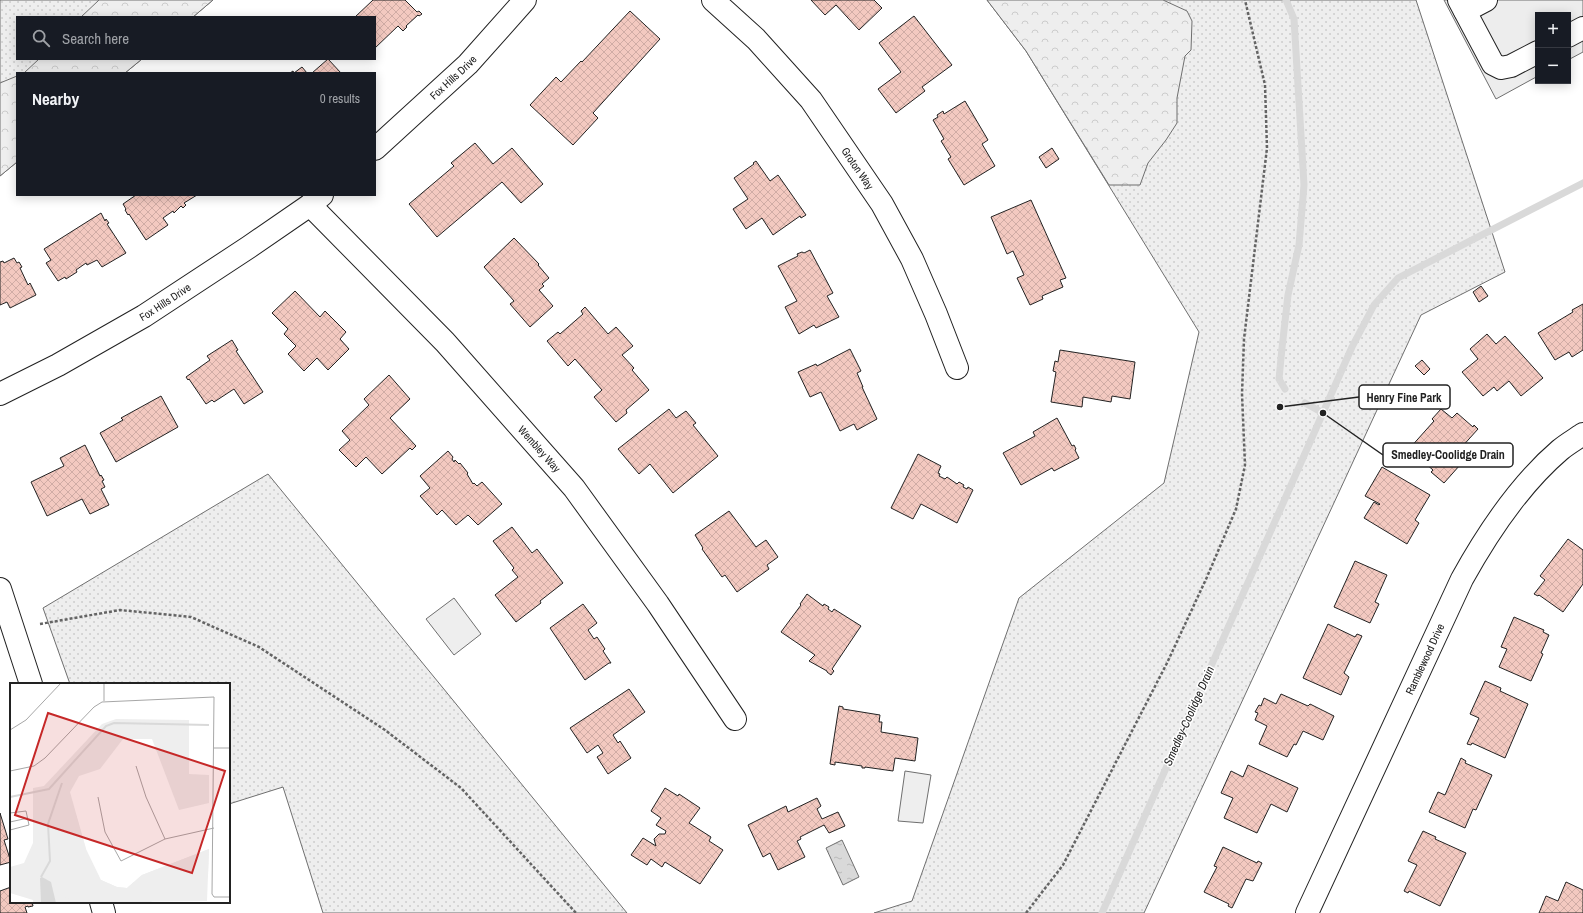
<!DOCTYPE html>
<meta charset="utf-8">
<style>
:root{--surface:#171b24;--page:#20242c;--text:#f1f3f6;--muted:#9ea1a6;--line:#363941}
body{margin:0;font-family:"Archivo Narrow",sans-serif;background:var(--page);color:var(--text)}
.controls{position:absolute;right:12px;top:12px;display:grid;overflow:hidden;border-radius:0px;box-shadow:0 2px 10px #0003}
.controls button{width:36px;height:36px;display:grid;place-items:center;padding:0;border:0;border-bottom:1px solid var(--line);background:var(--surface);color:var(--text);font:20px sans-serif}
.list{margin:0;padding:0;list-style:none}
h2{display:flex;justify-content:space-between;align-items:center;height:52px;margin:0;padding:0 16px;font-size:17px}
h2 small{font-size:13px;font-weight:400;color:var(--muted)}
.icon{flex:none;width:22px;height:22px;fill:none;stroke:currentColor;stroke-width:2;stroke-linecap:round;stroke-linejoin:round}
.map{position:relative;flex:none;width:1583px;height:913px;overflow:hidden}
.search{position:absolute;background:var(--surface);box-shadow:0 2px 10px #0003;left:16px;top:16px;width:360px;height:44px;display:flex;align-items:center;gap:10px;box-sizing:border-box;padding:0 14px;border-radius:0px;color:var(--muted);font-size:15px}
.panel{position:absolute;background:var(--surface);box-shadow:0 2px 10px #0003;left:16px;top:72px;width:360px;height:124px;border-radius:0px}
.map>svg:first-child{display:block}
</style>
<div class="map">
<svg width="1583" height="913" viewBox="0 0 1583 913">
<defs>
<pattern id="grass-dots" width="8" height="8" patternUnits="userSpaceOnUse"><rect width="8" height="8" fill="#eee"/><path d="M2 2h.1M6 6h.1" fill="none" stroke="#ccc" stroke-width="1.8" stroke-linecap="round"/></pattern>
<pattern id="forest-crowns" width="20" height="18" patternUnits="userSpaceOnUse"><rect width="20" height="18" fill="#eee"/><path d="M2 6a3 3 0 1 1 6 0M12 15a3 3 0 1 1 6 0" fill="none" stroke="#ccc"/></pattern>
<pattern id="water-ripples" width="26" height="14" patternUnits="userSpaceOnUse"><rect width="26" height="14" fill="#d9d9d9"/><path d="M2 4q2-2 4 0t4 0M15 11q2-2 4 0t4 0" fill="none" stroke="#bababa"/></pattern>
<pattern id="building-cross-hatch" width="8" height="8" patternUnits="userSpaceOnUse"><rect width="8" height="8" fill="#f3c9c0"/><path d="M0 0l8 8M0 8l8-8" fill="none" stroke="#d0aca5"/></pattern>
</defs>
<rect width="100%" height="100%" fill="#fff"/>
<g fill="url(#grass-dots)" stroke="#6f6f6f">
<path d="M0 0H213L193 17H17V59H142L125 73H17V162L0 176Z"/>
<path d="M987 0H1416L1505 272 1421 315 1144 913H874L912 901 1019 598 1164 483 1199 332 1026 51Z"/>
<path d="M268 474 627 913H323L283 787 229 804V684H70L43 608Z"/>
</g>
<g fill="url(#forest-crowns)" stroke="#6f6f6f">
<path d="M99 0H213L193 17H81Z"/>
<path d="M987 0H1163L1187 11 1192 21 1191 50 1185 56 1177 98V123L1166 140 1148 163 1140 185H1109L1026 51Z"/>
<path d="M39 59H142L125 73H24Z"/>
<path d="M17 76V162L0 176V83Z"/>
</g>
<g fill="#eee" stroke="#6f6f6f">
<path d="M454 598 481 634 454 655 426 619Z"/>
<path d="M905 771 931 775 923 823 898 821Z"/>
</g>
<path fill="#ededed" stroke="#6f6f6f" d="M1444 0H1583V52L1568 60V15H1538V76L1496 99Z"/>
<path fill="url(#water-ripples)" stroke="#6f6f6f" d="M842 840 859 877 843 885 826 848Z"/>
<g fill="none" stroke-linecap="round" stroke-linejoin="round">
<g stroke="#d9d9d9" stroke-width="7">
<path d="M1285 389 1279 379 1282 348 1288 295 1299 245 1304 185 1294 19 1286 0"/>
<path d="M1305 403 1323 413"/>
<path d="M1102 913 1352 347 1374 305 1398 278 1583 183"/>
</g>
</g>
<g fill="url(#building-cross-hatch)" stroke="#222">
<path d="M373 0H405L417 12 419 11 422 14 419 16 418 15 406 26 407 27 403 31 398 26 375 48V17H355Z"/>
<path d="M811 0H874L882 8 859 30 836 5 825 15Z"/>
<path d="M630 11 660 39 593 113 598 118 573 145 530 105 556 77 561 82 581 61 582 62Z"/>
<path d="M914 16 952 65 922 87 925 91 896 113 878 89 901 72 879 43Z"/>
<path d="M328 59 341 73H312Z"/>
<path d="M302 67 307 73H290L293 71 294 73Z"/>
<path d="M965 101 988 140 982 144 995 166 964 185 948 159 951 157 941 141 944 139 933 120 938 117 937 115 943 111 944 114Z"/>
<path d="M475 143 493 164 512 148 543 184 521 203 502 182 437 237 409 204 454 166 451 163Z"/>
<path d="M1052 148 1059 159 1046 168 1039 157Z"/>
<path d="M756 161 770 181 778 175 806 215 801 218 800 216 773 235 762 218 746 229 733 209 748 199 734 178 754 164 753 163Z"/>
<path d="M136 195H197L184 203 186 205 183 208 181 206 174 213 173 211 163 218 168 225 146 240 129 214 128 215 125 210 126 209 123 204Z"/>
<path d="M1031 200 1066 278 1060 280 1063 287 1042 296 1043 299 1030 305 1017 278 1024 275 1013 251 1007 254 991 217Z"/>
<path d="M101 213 105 221 106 219 109 223 107 224 126 253 102 267 97 260 87 265 86 263 76 270 77 272 66 279 65 277 58 281 46 263 51 260 44 249Z"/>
<path d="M514 238 539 264 538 265 549 278 542 284 544 286 539 290 553 306 530 327 510 304 514 301 484 267Z"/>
<path d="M810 250 833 293 827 296 839 317 816 328 814 325 799 334 785 307 797 301 778 266 798 256 797 254 802 252 804 253Z"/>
<path d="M14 258 17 263 19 262 22 267 20 268 28 285 30 283 36 295 10 308 7 302 0 305V262L3 261 4 263Z"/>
<path d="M1481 286 1488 296 1479 302 1473 292Z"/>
<path d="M295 291 320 317 325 311 346 332 340 339 349 349 328 370 317 358 304 371 288 354 296 346 284 334 288 329 272 313Z"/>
<path d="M1583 304V350L1572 357 1569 352 1555 360 1538 333 1573 312 1572 310Z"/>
<path d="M585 307 608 334 616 327 633 346 622 355 634 368 632 370 649 390 626 410 627 413 616 422 594 397 602 390 575 359 568 366 547 341 558 332 560 334 583 314 581 311Z"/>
<path d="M1487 334 1496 344 1505 336 1543 378 1521 396 1509 381 1497 391 1494 387 1483 396 1462 372 1478 359 1470 349Z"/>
<path d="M232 340 238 350 236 351 263 392 244 404 234 389 214 402 212 400 206 404 189 379 188 380 186 377 210 360 207 356Z"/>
<path d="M850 349 861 371 857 373 863 387H862L877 419 857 430 854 424 840 431 821 392 810 397 798 372 816 364 817 366Z"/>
<path d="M1060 350 1135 362 1130 399 1112 396 1111 402 1083 397 1082 407 1051 402 1056 372 1053 371 1055 361 1058 362Z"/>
<path d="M1422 360 1430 369 1424 375 1415 366Z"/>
<path d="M389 375 410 399 390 418 416 446 412 450 410 448 382 474 366 457 356 467 339 450 350 440 342 431 369 405 364 399Z"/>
<path d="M161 396 178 427 116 462 100 433 123 420 121 418Z"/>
<path d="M669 409 676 418 686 411 696 423 693 425 718 456 673 493 650 464 639 474 618 449Z"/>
<path d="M1441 409 1452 418 1457 413 1473 427 1474 425 1478 429 1460 449 1468 456 1444 483 1431 472 1433 470 1409 449 1434 421 1432 419Z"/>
<path d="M1057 418 1072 446 1074 445 1076 449 1075 450 1079 458 1054 471 1052 468 1021 485 1003 453 1035 436 1033 432Z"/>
<path d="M85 445 100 476 101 475 104 480 102 481 105 487 101 489 109 505 90 514 82 499 47 516 31 482 64 466 60 458Z"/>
<path d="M448 451 453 457 452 459 454 462 455 460 459 464 460 463 468 473 467 474 473 484 474 483 477 486 482 482 502 504 478 525 468 515 456 525 442 510 437 515 420 496 430 488 420 476Z"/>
<path d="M918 454 941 466 938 473 940 474 939 476 945 479 947 477 957 484 959 482 964 485 963 487 967 489 968 487 973 490 957 523 921 504 913 519 891 508Z"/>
<path d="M1382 467 1430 495 1415 520 1419 523 1407 544 1364 518 1374 502 1379 505 1380 504 1365 496Z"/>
<path d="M729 511 756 547 766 540 778 557 767 565 769 569 737 592 725 575 722 577 702 549 703 548 695 535Z"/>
<path d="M512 527 532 553 537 549 563 583 540 601 541 603 516 622 495 595 518 577 512 570 514 568 493 541Z"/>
<path d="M1568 539 1583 550V584L1563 612 1539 595 1538 596 1534 594 1545 580 1540 576Z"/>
<path d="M1355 561 1387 575 1375 602 1379 604 1370 623 1334 607Z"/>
<path d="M807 594 823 606 824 604 829 607 828 609 832 612 834 609 861 626 832 669 834 671 831 675 827 672V671L809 661 815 655 781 632 801 605 800 604Z"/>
<path d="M583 604 597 623 588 630 594 639 597 637 605 649 603 651 611 663H609L585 680 550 628Z"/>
<path d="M1514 617 1544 630 1543 632 1549 635 1541 653 1543 654 1531 681 1499 667 1507 649 1501 647Z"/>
<path d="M1328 624 1355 637 1357 634 1362 636 1344 673 1349 677 1341 695 1303 678Z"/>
<path d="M1485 681 1501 688 1500 691 1528 704 1505 758 1472 743 1471 745 1467 744 1479 718 1470 714Z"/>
<path d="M629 689 645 712 613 735 618 743 620 741 631 758 608 774 597 757 603 753 598 745 587 753 570 728Z"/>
<path d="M1281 694 1308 706 1310 704 1334 716 1323 740 1303 731 1296 745 1294 744 1287 757 1259 744 1267 726 1255 720 1258 713 1255 712 1259 705 1261 706 1264 698 1276 704Z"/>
<path d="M839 706 843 707V709L880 715 879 722H882L881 732 918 738 915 761 895 758 893 771 865 767V768H862V766L835 762V765L830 764Z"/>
<path d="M1461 758 1466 761 1465 763 1492 775 1476 810 1473 809 1465 828 1429 812 1438 792 1445 795Z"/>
<path d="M1248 765 1298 788 1287 812 1271 804 1257 833 1224 818 1233 798 1221 793 1231 771 1243 777Z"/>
<path d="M665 788 678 796 679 794 700 808 689 823 711 837 709 841 723 850 700 884 665 862 662 867 651 859 647 865 631 855 643 838 656 846 654 839 659 834H665L666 831 656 825 661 818 651 811Z"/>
<path d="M817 798 821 806 817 809 822 819 838 812 845 826 829 833 824 825 800 837 801 839 797 841 805 857 778 870 770 853 763 857 748 825 786 806 788 812Z"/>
<path d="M0 813 8 839 4 840 11 862 0 865Z"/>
<path d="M1423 831 1436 837 1435 839 1466 853 1440 906 1409 891 1408 893 1404 891 1417 865 1408 861Z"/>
<path d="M1223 847 1257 863 1258 861 1262 863 1253 881 1246 879 1232 908 1228 906 1229 904 1204 892 1217 867 1214 866Z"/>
<path d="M1566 882 1583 890V913H1539L1546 896 1558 901Z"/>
<path d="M11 887V902H32L33 906 28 907V906L25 907 27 913H0V891Z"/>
</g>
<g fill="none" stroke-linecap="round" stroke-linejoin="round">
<defs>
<g id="minor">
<path id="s1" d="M713 0 756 39 811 100 882 204 912 259 936 314 957 368"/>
<path d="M1459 0 1493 64 1501 68 1511 66 1538 52"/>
<path d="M1465 11 1486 0"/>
<path d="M1568 36 1583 28"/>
<path id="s2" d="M375 149 468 64 525 0"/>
<path id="s3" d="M310 205 445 342 574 488 658 604 735 719"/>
<path id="s4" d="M0 394 58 365 144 316 249 247 310 205 322 195"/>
<path d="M0 589 31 684"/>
<path d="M101 902 104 913"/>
<path id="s5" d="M1307 913 1462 579C1488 532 1519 485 1560 450 1567 444 1576 439 1583 434"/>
</g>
</defs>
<use href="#minor" stroke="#222" stroke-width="24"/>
<g stroke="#646464" stroke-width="2.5" stroke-dasharray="3 2" stroke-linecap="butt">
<path d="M40 624 120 610 191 617 259 647 385 730 461 788 576 913"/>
<path d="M1026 913 1063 865 1167 663 1207 577 1236 509 1245 465 1242 394 1244 339 1267 148 1265 85 1245 0"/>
</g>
<use href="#minor" stroke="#fff" stroke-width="22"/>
</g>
<g text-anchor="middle" stroke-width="3" stroke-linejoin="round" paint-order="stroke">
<g font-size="11" fill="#222" stroke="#fff">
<text dy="4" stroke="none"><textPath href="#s2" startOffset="106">Fox Hills Drive</textPath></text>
<text dy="4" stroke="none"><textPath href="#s1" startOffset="223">Groton Way</textPath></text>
<text dy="4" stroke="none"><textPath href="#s4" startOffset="189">Fox Hills Drive</textPath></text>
<text dy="4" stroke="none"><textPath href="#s3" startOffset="335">Wembley Way</textPath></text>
<text dy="4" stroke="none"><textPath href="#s5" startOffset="280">Ramblewood Drive</textPath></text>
</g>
<g font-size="12" font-style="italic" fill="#222" stroke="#fff">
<text transform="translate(1189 716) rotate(-66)" y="4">Smedley-Coolidge Drain</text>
</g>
</g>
<g transform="translate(10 683)">
<rect width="220" height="220" fill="#fff"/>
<path d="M106 36 179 37V91L199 92V120L169 127 142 56H113L90 86 69 93 60 109 76 166 91 197 107 204 117 205 132 192 199 166 197 218 23 220V105L34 103 92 41Z" fill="#eee"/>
<path d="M61 128 65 129 76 166 59 168 54 161V151L49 144ZM23 160 36 169 39 161 43 162 44 174 42 182 49 193 55 214 61 216 81 206 87 211 91 197 107 204 117 205 132 192 199 166 198 192 190 193 187 188 189 183 182 181 165 189 162 195 141 201 139 205 142 220H23V217L0 210V184L14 180Z" fill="#eee"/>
<path d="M32 194 41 199 46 220H31L30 195Z" fill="#d9d9d9"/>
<path fill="none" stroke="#d9d9d9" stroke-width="2" d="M0 114 39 106 96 43 104 40 199 42M31 194 40 178 38 141 52 100"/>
<path fill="none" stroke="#a7a7a7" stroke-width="1" d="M94 18V0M0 47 16 37 51 0M204 65H220M126 83 136 114 155 156M0 88 24 83 35 75 84 24 92 19 204 14 202 211 204 214H220M88 114 95 149 111 178 155 156 204 145M0 130 16 128 19 142 0 147M0 139 18 135"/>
<path fill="#c62828" fill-opacity="0.15" stroke="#c62828" stroke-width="2" d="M38 30 215 88 182 190 5 132Z"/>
<rect width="220" height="220" fill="none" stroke="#222" stroke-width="2"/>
</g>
<path fill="none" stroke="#222" stroke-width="1.5" d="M1280 407L1359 397M1323 413L1383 455"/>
<g fill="#222" stroke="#fff" stroke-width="1.5">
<circle cx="1280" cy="407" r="4"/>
<circle cx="1323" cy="413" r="4"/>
</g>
<g fill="#fff" stroke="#222" stroke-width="1.5">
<rect x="1359" y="385" width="91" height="24" rx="4"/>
<rect x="1383" y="443" width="130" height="24" rx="4"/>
</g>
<g font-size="12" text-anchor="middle" font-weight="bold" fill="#222">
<text x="1404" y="402">Henry Fine Park</text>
<text x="1448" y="459">Smedley-Coolidge Drain</text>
</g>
</svg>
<div class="controls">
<button>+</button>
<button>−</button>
</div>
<div class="search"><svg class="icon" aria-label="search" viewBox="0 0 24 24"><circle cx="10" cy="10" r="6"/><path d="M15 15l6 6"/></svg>Search here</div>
<section class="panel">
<h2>Nearby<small>0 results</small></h2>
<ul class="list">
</ul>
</section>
</div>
